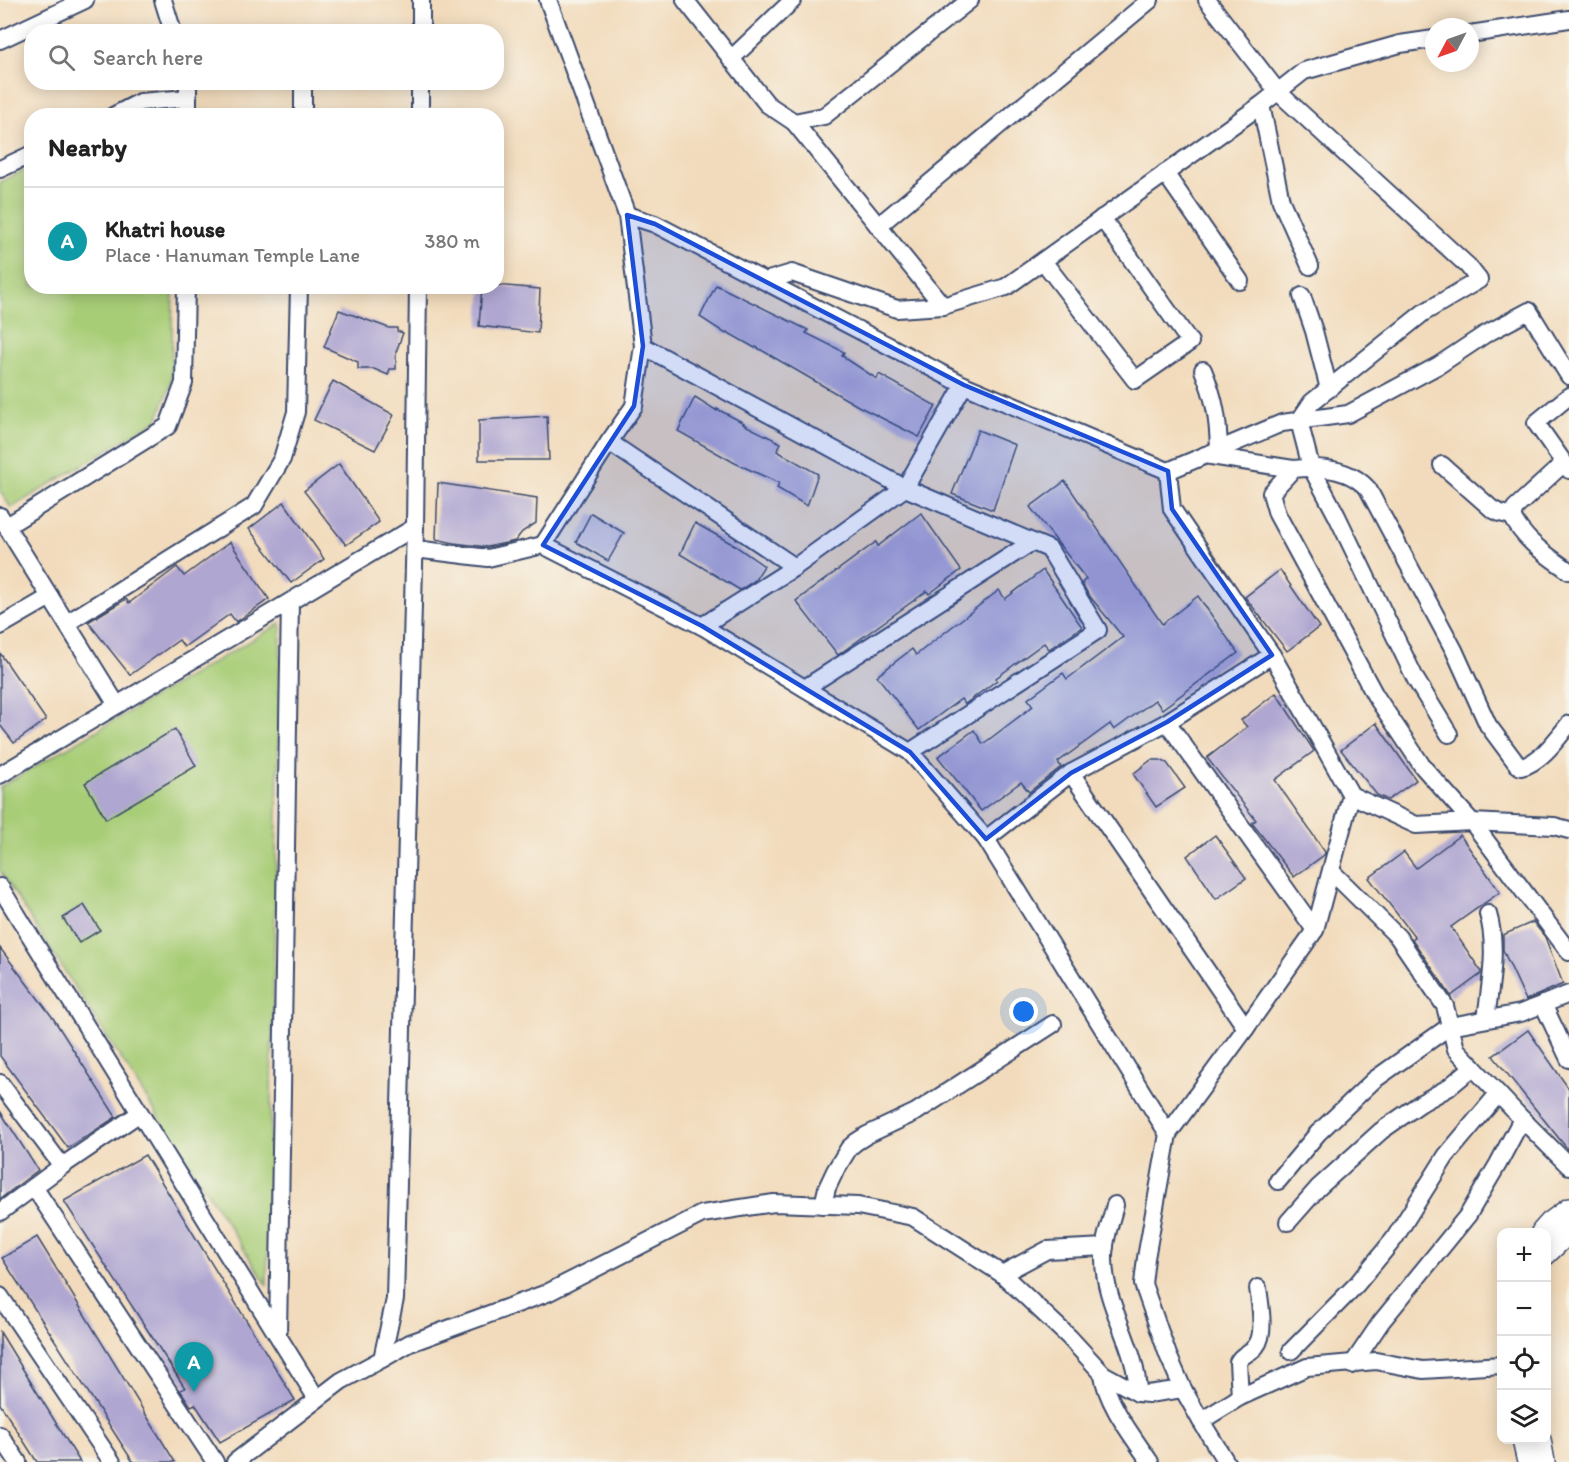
<!DOCTYPE html>
<meta charset="utf-8">
<style>
:root{--surface:#fff;--page:#f2f2f2;--text:#222;--muted:#767676;--line:#e0e0e0;--accent:#b5179e}
body{margin:0;font-family:Itim,sans-serif;background:var(--page);color:var(--text)}
.controls{position:absolute;right:18px;bottom:18px;display:grid;overflow:hidden;border-radius:12px;box-shadow:0 3px 15px #0003}
.controls button{width:54px;height:54px;display:grid;place-items:center;padding:0;border:0;border-bottom:2px solid var(--line);background:var(--surface);color:var(--text);font:30px sans-serif}
.compass{position:absolute;left:1425px;top:18px;width:54px;height:54px;border-radius:50%;background:var(--surface);box-shadow:0 3px 15px #0003;rotate:229deg}
.you{position:absolute;left:1024px;top:1012px;width:21px;height:21px;margin:-15px;border:4px solid #fff;border-radius:50%;background:#1a73e8;box-shadow:0 0 0 9px #1a73e833}
.badge{display:grid;place-items:center;width:39px;height:39px;border-radius:50%;background:var(--accent);color:#fff;font-size:20px;font-weight:700}
.pin{position:absolute;translate:-50% -50px;filter:drop-shadow(0 2px 3px #0008)}
.pin::after{content:'';position:absolute;top:32px;width:21px;height:18px;background:inherit;clip-path:polygon(0 0,100% 0,50% 100%)}
.list{margin:0;padding:0;list-style:none}
h2{display:flex;justify-content:space-between;align-items:center;height:78px;margin:0;padding:0 24px;font-size:26px}
h2 small{font-size:20px;font-weight:400;color:var(--muted)}
.list li{display:grid;grid-template-columns:39px 1fr auto;gap:18px;align-items:center;box-sizing:border-box;height:108px;padding:0 24px;border-top:2px solid var(--line)}
.list b{display:block;font-size:22px;white-space:nowrap}
.list p{margin:0;font-size:20px;white-space:nowrap;color:var(--muted)}
.list em{font-size:20px;font-style:normal;color:var(--muted)}
.icon{flex:none;width:33px;height:33px;fill:none;stroke:currentColor;stroke-width:2;stroke-linecap:round;stroke-linejoin:round}
.map{position:relative;flex:none;width:1569px;height:1462px;overflow:hidden}
.search{position:absolute;background:var(--surface);box-shadow:0 3px 15px #0003;left:24px;top:24px;width:480px;height:66px;display:flex;align-items:center;gap:15px;box-sizing:border-box;padding:0 21px;border-radius:24px;color:var(--muted);font-size:22px}
.panel{position:absolute;background:var(--surface);box-shadow:0 3px 15px #0003;left:24px;top:108px;width:480px;height:186px;border-radius:24px}
.map>svg:first-child{display:block}
</style>
<div class="map">
<svg width="1569" height="1462" viewBox="0 0 1569 1462">
<rect width="100%" height="100%" fill="#f7f3e8"/>
<filter id="ink" filterUnits="userSpaceOnUse"><feTurbulence type="fractalNoise" baseFrequency=".0167" numOctaves="2"/><feDisplacementMap in="SourceGraphic" scale="12" xChannelSelector="R" yChannelSelector="G"/><feConvolveMatrix kernelMatrix="1 2 1 2 8 2 1 2 1" color-interpolation-filters="sRGB"/></filter>
<filter id="wash" filterUnits="userSpaceOnUse"><feTurbulence type="fractalNoise" baseFrequency=".008" numOctaves="4" result="noise"/><feDisplacementMap in="SourceGraphic" scale="24" xChannelSelector="R" yChannelSelector="G"/><feGaussianBlur stdDeviation="1.35" result="paint"/><feColorMatrix in="noise" values="0 0 0 0 0 0 0 0 0 0 0 0 0 0 0 0 0 1.4 0 .05"/><feComposite in="paint" operator="in"/></filter>
<g filter="url(#wash)">
<rect width="100%" height="100%" fill="#f2dbbc"/>
<g fill="#a8cd77" stroke="#627e6a" stroke-width="1.5">
<path d="M31 167 32 286 173 287 171 383 157 420 11 508 0 491V182Z"/>
<path d="M281 623 267 1285 0 871V787Z"/>
</g>
<g id="blocks">
<g fill="#afa6d1">
<path d="M496 285 540 289 538 333 479 326 482 286Z"/>
<path d="M716 285 808 330 806 333 844 352 842 356 877 379 879 374 936 406 919 437 858 406 756 347 755 348 727 332 726 334 700 317Z"/>
<path d="M339 310 389 328H397V331L403 333 396 352V369H390L388 375 374 369H358V362L324 347Z"/>
<path d="M333 381 394 415 375 450 314 420Z"/>
<path d="M695 397 717 411V409L744 423 743 424 781 443 777 451 818 474 807 506 777 488 779 483 735 463 678 431Z"/>
<path d="M547 416 549 460H479V420Z"/>
<path d="M978 430 1015 445 993 510 952 494Z"/>
<path d="M339 464 379 522 346 545 304 491Z"/>
<path d="M1065 481 1162 624 1198 596 1238 653 1162 709 1155 700 1114 730 1110 724 1058 762 1061 767 1029 792 1021 782 981 811 938 757 974 730 983 744 1033 706 1028 699 1063 673 1067 679 1123 637 1088 594 1082 583 1086 579 1030 507Z"/>
<path d="M438 483 537 498 536 523 522 532 515 541 487 547 454 543 436 539Z"/>
<path d="M284 502 324 559 291 583 249 529Z"/>
<path d="M591 513 624 533 608 561 576 542Z"/>
<path d="M921 513 961 570 929 594 927 591 838 655 796 601 876 542 878 546Z"/>
<path d="M695 523 734 545 764 566 755 580 740 590 680 554Z"/>
<path d="M230 542 269 599 236 622 230 614 184 647 179 640 130 675 88 622 126 599 129 603 177 567 184 576Z"/>
<path d="M1043 570 1082 627 1049 649 1044 643 996 678 997 680 965 704 961 699 919 730 877 676 912 649 916 655 999 590 1005 599Z"/>
<path d="M1280 570 1319 627 1287 651 1245 597Z"/>
<path d="M0 653 46 720 14 743 0 725Z"/>
<path d="M1276 693 1314 751 1275 780 1325 852 1324 855 1294 877 1252 823 1256 820 1207 758 1247 727 1241 720Z"/>
<path d="M1376 723 1416 780 1388 800 1377 795 1341 750Z"/>
<path d="M175 729 196 766 106 819 85 783Z"/>
<path d="M1151 760H1160L1167 763 1185 788 1156 807 1133 774Z"/>
<path d="M1215 835 1246 878 1216 899 1187 856Z"/>
<path d="M1460 835 1500 892 1451 927 1481 971V974L1451 996 1412 939 1415 937 1369 878 1404 852 1416 868Z"/>
<path d="M84 905 100 930 79 943 63 918Z"/>
<path d="M1533 922 1545 937 1563 984 1526 1000 1503 950V935Z"/>
<path d="M0 948 53 1018 116 1117 68 1148 0 1056Z"/>
<path d="M1528 1030 1569 1089V1151L1493 1056Z"/>
<path d="M0 1111 38 1170 0 1199Z"/>
<path d="M145 1155 295 1400 220 1442 195 1404 191 1406 180 1390 185 1388 64 1201Z"/>
<path d="M37 1237 175 1462H133L2 1258Z"/>
<path d="M0 1332 80 1462H37L0 1404Z"/>
</g>
</g>
</g>
<g filter="url(#ink)">
<use href="#blocks" fill-opacity="0" stroke="#3b496c" stroke-width="1.5"/>
<g fill="none" stroke-linecap="round" stroke-linejoin="round">
<defs>
<g id="minor">
<path d="M163 0 173 32"/>
<path d="M548 0 627 215 655 224 964 385 1168 471 1172 509 1272 655 1351 795 1416 825 1472 822 1569 952"/>
<path d="M685 0 767 104 794 122 824 116 970 0"/>
<path d="M1207 0 1278 92 1468 266 1479 280 1423 313 1312 402 1299 421 1311 467 1337 516 1416 680 1449 734"/>
<path d="M421 32V0"/>
<path d="M1470 34 1569 19"/>
<path d="M0 40 85 0"/>
<path d="M731 59 793 0"/>
<path d="M1261 105 1281 201 1310 266"/>
<path d="M113 116 140 102 188 98"/>
<path d="M188 116V82"/>
<path d="M303 116V82"/>
<path d="M420 116V82"/>
<path d="M794 122 943 306"/>
<path d="M0 169 32 154"/>
<path d="M1165 173 1240 281"/>
<path d="M878 226 1150 0"/>
<path d="M1043 261 1135 380 1190 342 1102 218"/>
<path d="M765 281 792 273 897 309 943 306 1006 287 1261 105 1304 71 1400 44 1434 39"/>
<path d="M1302 296 1314 331 1329 389"/>
<path d="M643 346 905 488 964 385"/>
<path d="M1203 370C1215 399 1218 418 1219 449"/>
<path d="M1569 396 1536 423 1569 470"/>
<path d="M1205 455 1293 469"/>
<path d="M1564 463 1515 508 1512 516C1524 541 1547 555 1569 571"/>
<path d="M1442 465 1492 509 1500 513 1512 516"/>
<path d="M1168 471 1282 423 1348 414 1439 365 1484 335 1529 311 1569 376"/>
<path d="M0 516 117 705"/>
<path d="M7 526 168 426 184 383 186 286"/>
<path d="M543 545 609 442"/>
<path d="M415 549 488 558 543 545 702 626 910 752 1098 630 1049 549 905 488 795 567 609 442 634 406 643 346 627 215"/>
<path d="M67 623 254 506 282 459 296 412 299 286"/>
<path d="M0 626 50 597"/>
<path d="M702 626 795 567"/>
<path d="M805 688 1032 542"/>
<path d="M1167 722 1315 930"/>
<path d="M1569 724C1557 739 1540 763 1521 767L1517 764 1488 725 1454 650 1368 489C1350 468 1320 466 1293 469L1271 493 1277 514 1375 695 1423 767 1472 822 1554 826 1569 830"/>
<path d="M910 752 986 839 1071 773 1167 722 1272 655"/>
<path d="M1071 773 1246 1028 1315 930 1351 795"/>
<path d="M0 775 415 527"/>
<path d="M986 839 1168 1134 1246 1028"/>
<path d="M1331 871 1398 937 1445 1006 1456 1049 1522 1119 1569 1166"/>
<path d="M0 887 317 1399"/>
<path d="M1543 1004 1569 1059"/>
<path d="M1486 1019C1490 986 1498 947 1488 914"/>
<path d="M0 1083 62 1166"/>
<path d="M1278 1181 1318 1133 1374 1080 1450 1026 1521 1013 1569 994"/>
<path d="M34 1187 215 1462"/>
<path d="M823 1205 827 1188 835 1171 849 1148 856 1142 867 1135 916 1112 1053 1024"/>
<path d="M1115 1205C1111 1222 1103 1241 1104 1259 1104 1306 1137 1346 1138 1393"/>
<path d="M0 1212 62 1166 140 1113"/>
<path d="M1288 1222 1318 1188 1381 1131 1421 1103 1448 1088 1473 1067"/>
<path d="M1002 1274 1047 1250 1105 1247"/>
<path d="M0 1296 112 1462"/>
<path d="M278 1335 290 602"/>
<path d="M1291 1351 1357 1284 1394 1239 1446 1156 1498 1094"/>
<path d="M382 1359 410 1343 547 1293 702 1214 774 1203 858 1206 913 1217 1002 1274 1069 1337 1103 1374 1138 1393 1148 1394 1183 1389 1168 1355 1143 1284 1146 1258 1168 1134"/>
<path d="M1352 1365 1381 1322 1468 1215 1498 1164 1522 1119"/>
<path d="M1103 1374C1106 1403 1134 1438 1150 1462"/>
<path d="M1183 1389 1201 1421 1240 1397 1307 1367 1376 1361 1423 1370 1502 1365"/>
<path d="M1240 1397 1238 1362C1242 1354 1251 1353 1256 1346 1266 1334 1260 1303 1258 1288"/>
<path d="M1201 1421 1226 1462"/>
<path d="M0 1435 18 1462"/>
<path d="M235 1462 341 1381 382 1359 395 1299 415 527 418 286"/>
</g>
<g id="major">
<path d="M1542 1232 1550 1223 1569 1209"/>
<path d="M1546 1254 1569 1232"/>
<path d="M1523 1440 1528 1462"/>
<path d="M1540 1440 1544 1462"/>
</g>
</defs>
<use href="#minor" stroke="#3b496c" stroke-width="20"/>
<use href="#major" stroke="#3b496c" stroke-width="24"/>
<use href="#minor" stroke="#fff" stroke-width="16"/>
<use href="#major" stroke="#fff" stroke-width="21"/>
</g>
</g>
<path fill="#1d4ed8" fill-opacity="0.2" stroke="#1d4ed8" stroke-width="4.5" stroke-linejoin="round" d="M627 215 655 224 964 385 1168 471 1172 509 1272 655 1167 722 1071 773 986 839 910 752 702 626 543 545 634 406 643 346Z"/>
</svg>
<div class="controls">
<button>+</button>
<button>−</button>
<button><svg class="icon" aria-label="locate" viewBox="0 0 24 24"><circle cx="12" cy="12" r="6"/><path d="M12 2v4M12 18v4M2 12h4M18 12h4"/></svg></button>
<button><svg class="icon" aria-label="layers" viewBox="0 0 24 24"><path d="M12 4l9 5-9 5-9-5zM3 14l9 5 9-5"/></svg></button>
</div>
<svg class="compass" viewBox="-18 -18 36 36"><path d="M0-13l5 13h-10z" fill="#e53935"/><path d="M0 13l5-13h-10z" fill="#767676"/></svg>
<div class="you"></div>
<div class="pin badge" style="left:194px;top:1392px;background:#0f9aa8">A</div>
<div class="search"><svg class="icon" aria-label="search" viewBox="0 0 24 24"><circle cx="10" cy="10" r="6"/><path d="M15 15l6 6"/></svg>Search here</div>
<section class="panel">
<h2>Nearby<small></small></h2>
<ul class="list">
<li><span class="badge" style="background:#0f9aa8">A</span><div><b>Khatri house</b><p>Place · Hanuman Temple Lane</p></div><em>380 m</em></li>
</ul>
</section>
</div>
